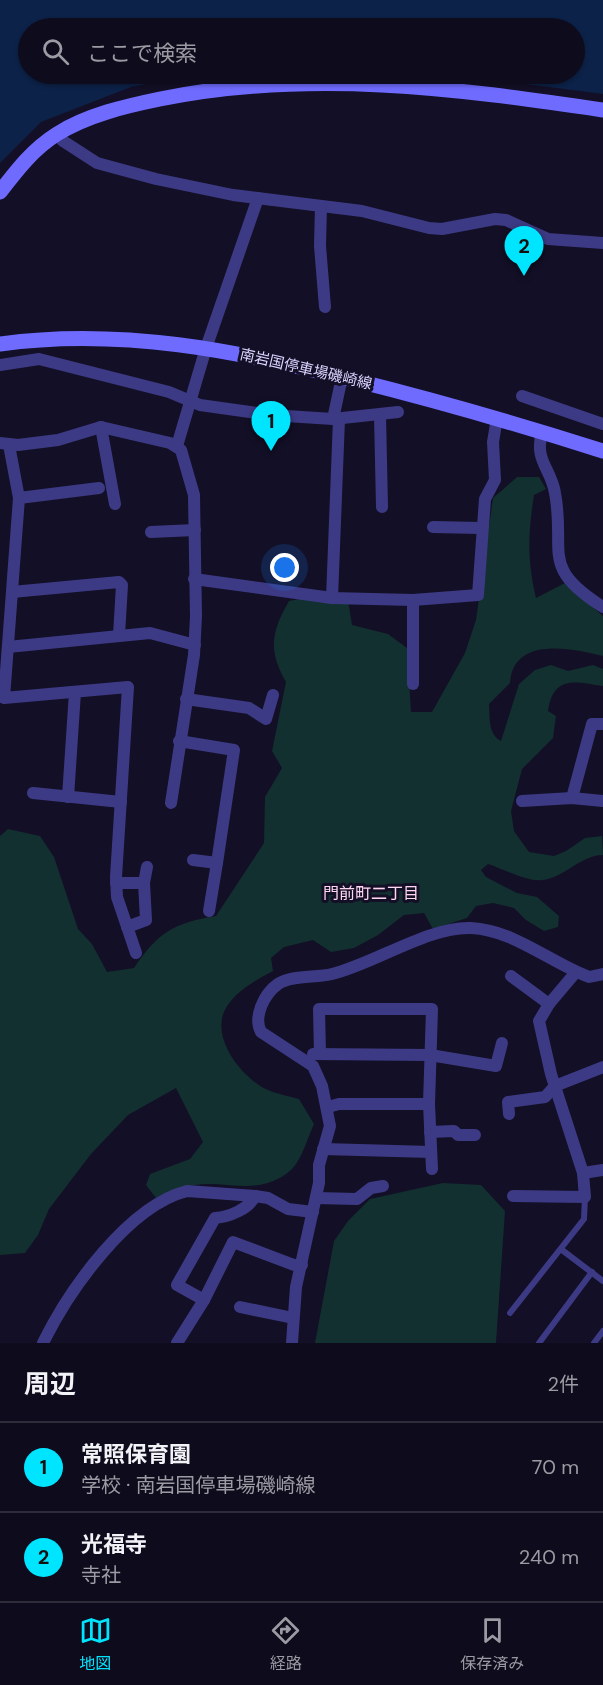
<!DOCTYPE html>
<html lang="ja">
<meta charset="utf-8">
<style>
:root{--surface:#0e0b1c;--page:#171425;--text:#f1f3f6;--muted:#9b9ba3;--line:#2e2b3b;--accent:#00e5ff}
body{margin:0;font-family:"DM Sans","Noto Sans JP",sans-serif;background:var(--page);color:var(--text)}
.you{position:absolute;left:285px;top:568px;width:21px;height:21px;margin:-15px;border:4px solid #fff;border-radius:50%;background:#1a73e8;box-shadow:0 0 0 9px #1a73e833}
.badge{display:grid;place-items:center;width:39px;height:39px;border-radius:50%;background:var(--accent);color:#111;font-size:20px;font-weight:700}
.pin{position:absolute;translate:-50% -50px;filter:drop-shadow(0 2px 3px #0008)}
.pin::after{content:'';position:absolute;top:32px;width:21px;height:18px;background:inherit;clip-path:polygon(0 0,100% 0,50% 100%)}
.list{margin:0;padding:0;list-style:none}
h2{display:flex;justify-content:space-between;align-items:center;height:78px;margin:0;padding:0 24px;font-size:26px}
h2 small{font-size:20px;font-weight:400;color:var(--muted)}
.list li{display:grid;grid-template-columns:39px 1fr auto;gap:18px;align-items:center;box-sizing:border-box;height:90px;padding:0 24px;border-top:2px solid var(--line)}
.list b{display:block;font-size:22px;white-space:nowrap}
.list p{margin:0;font-size:20px;white-space:nowrap;color:var(--muted)}
.list em{font-size:20px;font-style:normal;color:var(--muted)}
.icon{flex:none;width:33px;height:33px;fill:none;stroke:currentColor;stroke-width:2;stroke-linecap:round;stroke-linejoin:round}
.map{position:relative;flex:none;width:603px;height:1343px;overflow:hidden}
.search{position:absolute;background:var(--surface);box-shadow:0 2px 4px #0004;left:18px;right:18px;top:18px;height:66px;display:flex;align-items:center;gap:15px;box-sizing:border-box;padding:0 21px;border-radius:33px;color:var(--muted);font-size:22px}
.sheet{height:258px;background:var(--surface)}
nav{display:flex;justify-content:space-around;align-items:center;box-sizing:border-box;height:84px;border-top:2px solid var(--line);background:var(--surface);font-size:16px;color:var(--muted)}
nav a{display:grid;justify-items:center;gap:3px}
nav .on{color:var(--accent)}
.map>svg:first-child{display:block}
</style>
<div class="map">
<svg width="603" height="1343" viewBox="0 0 603 1343">
<rect width="100%" height="100%" fill="#130f26"/>
<g fill="#12302f">
<path d="M517 477H539L546 489 534 495C528 534 527 559 536 598L565 583 603 616V656C572 648 513 636 510 683L489 704C490 718 488 734 501 741L519 684 535 670 551 665 568 671 593 665 603 669V686C577 682 553 674 548 711L556 716 553 738 522 769 511 811 514 831 529 852 554 856 566 851 585 838 602 836 603 855C580 855 565 878 542 880 526 882 504 869 488 864L481 870 486 877 517 893 537 897 559 916 558 927 544 931 526 920 514 908 493 903 476 906 467 918 433 929 424 913 404 915 378 935 354 948 331 952 313 940 284 947 271 958 273 971C256 980 232 993 224 1012 212 1040 243 1079 268 1090 277 1094 289 1096 299 1099L314 1124C308 1137 302 1159 292 1169 268 1191 243 1186 213 1184 194 1183 172 1189 156 1198L146 1185 150 1174 190 1159 203 1142 176 1088 128 1115 91 1154 49 1209 38 1235 25 1253 0 1255V836L8 829 40 836 54 857 78 929 92 944 107 972 134 968C158 932 174 923 216 916L264 843 265 797 282 768 272 751 286 682C268 651 271 632 289 601L309 597 348 600 352 625 388 634 407 648 411 712H432L465 653 476 620 493 498Z"/>
<path d="M443 1183 481 1185 505 1211 496 1343H315L334 1241 348 1221 370 1199Z"/>
</g>
<path fill="#0c2248" d="M0 0H603V94L447 74H574V28H28V74H201L131 87 41 122 0 163Z"/>
<g fill="none" stroke-linecap="round" stroke-linejoin="round">
<g stroke="#3d3a85" stroke-width="6">
<path d="M562 1250 603 1281"/>
<path d="M510 1313 584 1219 585 1197"/>
<path d="M539 1343 592 1272"/>
<path d="M594 1343 603 1331"/>
</g>
<g stroke="#3d3a85" stroke-width="12">
<path d="M57 134 63 141 97 163 156 179 233 195 362 211 429 228 442 229 495 219 506 220 548 239 603 243"/>
<path d="M321 206 320 246 325 307"/>
<path d="M0 365 39 359 169 392 200 405 271 415 333 419 342 377"/>
<path d="M522 396 603 424"/>
<path d="M380 415 382 507"/>
<path d="M333 419 398 412"/>
<path d="M101 427 115 504"/>
<path d="M542 432C534 461 551 468 555 493 566 552 539 567 603 607"/>
<path d="M0 443 18 445 58 440 101 427 170 443 181 450 194 495 196 616 194 655 171 803"/>
<path d="M9 445 19 498 4 698 128 687 116 877 117 897 136 953"/>
<path d="M177 446 206 348 258 198"/>
<path d="M19 498 99 488"/>
<path d="M433 527 481 528"/>
<path d="M151 532 195 530"/>
<path d="M194 579 332 598 413 600 478 595 485 499 495 480 493 442 497 418"/>
<path d="M12 592 119 582 122 585 119 635"/>
<path d="M332 598 339 419"/>
<path d="M8 647 150 633 195 645"/>
<path d="M413 684V600"/>
<path d="M186 699 249 708 266 719 273 695"/>
<path d="M179 741 234 750 217 863"/>
<path d="M33 793 121 802"/>
<path d="M68 797 75 692"/>
<path d="M572 798 592 724H603"/>
<path d="M522 801 572 798 603 801"/>
<path d="M193 860 217 863 209 911"/>
<path d="M116 883H144L147 867"/>
<path d="M127 927 146 920 144 883"/>
<path d="M511 976 549 1004"/>
<path d="M313 1054 430 1055 496 1066 502 1043"/>
<path d="M320 1054 319 1009H432L429 1104 432 1169"/>
<path d="M328 1107 339 1104H429"/>
<path d="M509 1114 508 1102 545 1097 555 1086 603 1067"/>
<path d="M430 1132 454 1131 458 1135H475"/>
<path d="M323 1149 431 1152"/>
<path d="M583 1173 603 1170"/>
<path d="M513 1196 585 1197 583 1173 551 1074 539 1021 549 1004 576 972"/>
<path d="M316 1198 357 1199 371 1188 383 1186"/>
<path d="M204 1300 177 1285 215 1218C229 1217 249 1209 255 1196"/>
<path d="M240 1307 293 1318"/>
<path d="M43 1343C69 1290 128 1206 187 1191L255 1196 268 1198 288 1209 313 1212"/>
<path d="M177 1343 204 1300 233 1242 294 1265H302"/>
<path d="M292 1343 296 1287 319 1183V1165L330 1126 322 1086 313 1066 261 1032C253 1017 264 994 278 984 291 975 316 978 332 974 374 964 429 926 471 928 514 930 549 962 589 977L603 974"/>
</g>
<g stroke="#6f6bff" stroke-width="15">
<path d="M0 192C17 170 33 149 57 134 87 115 126 106 160 99 308 69 455 88 603 110"/>
<path d="M0 344C120 327 238 351 354 380 438 401 521 425 603 451"/>
</g>
</g>
<g text-anchor="middle" stroke-width="6" stroke-linejoin="round" paint-order="stroke">
<g font-size="15" fill="#d9d4ff" stroke="#130f26">
<text transform="translate(306 369) rotate(13)" y="5">南岩国停車場磯崎線</text>
</g>
<g font-size="16" fill="#ffd6f0" stroke="#130f26">
<text x="371" y="899">門前町二丁目</text>
</g>
</g>
</svg>
<div class="you"></div>
<div class="pin badge" style="left:271px;top:451px">1</div>
<div class="pin badge" style="left:524px;top:276px">2</div>
<div class="search"><svg class="icon" aria-label="search" viewBox="0 0 24 24"><circle cx="10" cy="10" r="6"/><path d="M15 15l6 6"/></svg>ここで検索</div>
</div>
<section class="sheet">
<h2>周辺<small>2件</small></h2>
<ul class="list">
<li><span class="badge">1</span><div><b>常照保育園</b><p>学校 · 南岩国停車場磯崎線</p></div><em>70 m</em></li>
<li><span class="badge">2</span><div><b>光福寺</b><p>寺社</p></div><em>240 m</em></li>
</ul>
</section>
<nav>
<a class="on"><svg class="icon" aria-label="map" viewBox="0 0 24 24"><path d="M3 6l6-2 6 2 6-2v14l-6 2-6-2-6 2zM9 4v14M15 6v14"/></svg>地図</a>
<a><svg class="icon" aria-label="directions" viewBox="0 0 24 24"><path d="M12 3l9 9-9 9-9-9zM9 14v-3h6M13 9l2 2-2 2"/></svg>経路</a>
<a><svg class="icon" aria-label="saved" viewBox="0 0 24 24"><path d="M7 4h10v16l-5-4-5 4z"/></svg>保存済み</a>
</nav>
